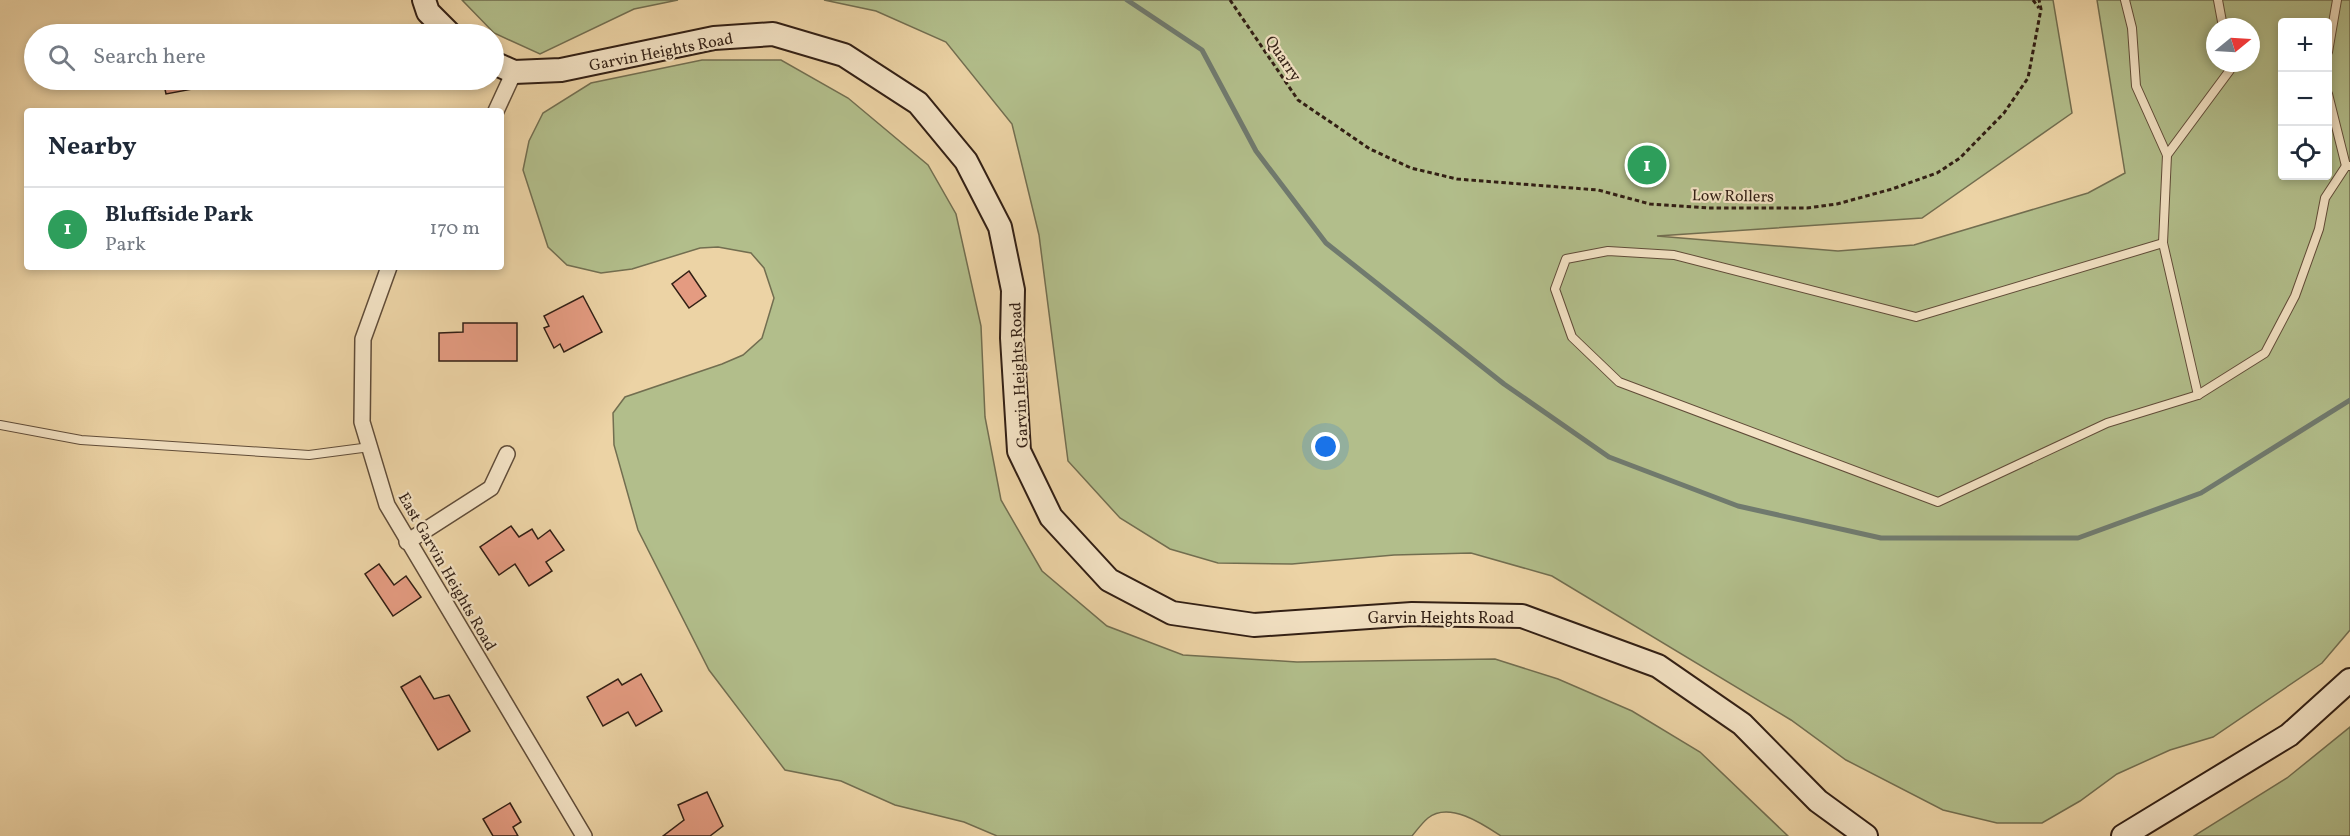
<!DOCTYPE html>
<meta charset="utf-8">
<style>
:root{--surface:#fff;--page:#f6f6f7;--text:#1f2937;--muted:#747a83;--line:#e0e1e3;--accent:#1a73e8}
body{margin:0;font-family:Vollkorn,serif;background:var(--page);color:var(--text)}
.controls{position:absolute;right:18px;top:18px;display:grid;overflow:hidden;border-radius:6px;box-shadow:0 3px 9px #0003}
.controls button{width:54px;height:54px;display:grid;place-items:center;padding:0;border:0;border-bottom:2px solid var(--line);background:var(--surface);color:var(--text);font:30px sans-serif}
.compass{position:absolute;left:2206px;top:18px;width:54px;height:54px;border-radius:50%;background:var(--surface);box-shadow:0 3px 9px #0003;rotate:72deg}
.you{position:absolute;left:1326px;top:447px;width:21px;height:21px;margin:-15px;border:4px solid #fff;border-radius:50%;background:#1a73e8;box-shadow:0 0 0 9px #1a73e833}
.badge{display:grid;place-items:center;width:39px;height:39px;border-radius:50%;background:var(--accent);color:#fff;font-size:20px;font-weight:700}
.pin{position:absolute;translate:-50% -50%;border:3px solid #fff;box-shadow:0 2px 6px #0006}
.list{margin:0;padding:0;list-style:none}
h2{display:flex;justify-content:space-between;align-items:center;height:78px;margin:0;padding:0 24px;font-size:26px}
h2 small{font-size:20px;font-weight:400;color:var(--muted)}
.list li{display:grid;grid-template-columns:39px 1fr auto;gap:18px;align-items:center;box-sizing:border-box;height:84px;padding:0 24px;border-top:2px solid var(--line)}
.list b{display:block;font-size:22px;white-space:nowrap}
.list p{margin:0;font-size:20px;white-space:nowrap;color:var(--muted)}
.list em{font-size:20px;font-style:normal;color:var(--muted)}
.icon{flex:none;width:33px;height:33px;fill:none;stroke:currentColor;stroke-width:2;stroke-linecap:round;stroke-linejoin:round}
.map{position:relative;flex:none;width:2350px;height:836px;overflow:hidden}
.search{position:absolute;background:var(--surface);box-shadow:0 3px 9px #0003;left:24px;top:24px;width:480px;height:66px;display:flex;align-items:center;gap:15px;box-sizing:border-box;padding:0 21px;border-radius:33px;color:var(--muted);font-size:22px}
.panel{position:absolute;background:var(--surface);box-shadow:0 3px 9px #0003;left:24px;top:108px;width:480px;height:162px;border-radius:6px}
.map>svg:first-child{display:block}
</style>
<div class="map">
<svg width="2350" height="836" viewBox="0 0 2350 836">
<rect width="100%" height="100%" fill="#ecd3a5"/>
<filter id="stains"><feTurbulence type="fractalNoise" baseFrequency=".00333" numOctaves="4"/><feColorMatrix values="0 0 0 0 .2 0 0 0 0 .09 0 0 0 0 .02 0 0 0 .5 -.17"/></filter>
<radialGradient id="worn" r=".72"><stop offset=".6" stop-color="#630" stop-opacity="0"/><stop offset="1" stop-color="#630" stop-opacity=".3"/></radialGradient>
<g fill="#b2be8b" stroke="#726e50" stroke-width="1.5" fill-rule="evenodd">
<path d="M462 0H678L634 9 540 54 494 33Z"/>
<path d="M824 0H2053L2072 113 1922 218 1657 236 1838 251 1914 245 2088 193 2125 173 2097 0H2350V630L2322 663 2213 737 2170 750 2117 774 2080 801 2042 823H1997L1943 810 1846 760 1791 720 1552 576 1471 553 1394 555 1292 564 1218 563 1170 549 1120 518 1068 461 1039 235 1012 124 946 42 876 11ZM2282 22H2328V176H2282ZM2215 27H2251V63H2215Z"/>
<path d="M702 60H781L848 98 928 165 956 214 981 326 985 417 1001 500 1042 571 1107 626 1183 655 1297 662 1495 659 1558 679 1632 711 1700 752 1788 836H1501C1483 824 1449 801 1428 818 1422 823 1417 830 1412 836H997L964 822 895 805 841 781 785 770 709 670 638 530 614 445 613 413 625 397 722 364 743 355 762 338 774 298 764 268 751 253 718 247 700 248 632 269 601 273 567 265 548 247 523 170 529 141 543 113 591 83Z"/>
<path d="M2350 727V836H2194L2287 778Z"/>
</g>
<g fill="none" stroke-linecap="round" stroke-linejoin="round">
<path stroke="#707a6e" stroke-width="5" d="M1127 0 1202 50 1256 151 1326 243 1504 384 1609 457 1738 506 1881 538H2078L2201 493 2350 400"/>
</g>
<g fill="#e49b81" stroke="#321f14" stroke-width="1.5">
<path d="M163 80H208L209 86 166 94Z"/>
<path d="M689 271 706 296 689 308 672 284Z"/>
<path d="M583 296 602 332 564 352 560 344 554 348 544 328 549 326 544 316Z"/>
<path d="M463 323H517V361H439V333L463 332Z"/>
<path d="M511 526 519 537 532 529 538 539 550 530 564 550 546 562 552 571 529 586 515 564 499 575 480 547Z"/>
<path d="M379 564 394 585 406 576 421 597 393 616 365 574Z"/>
<path d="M641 674 662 711 636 726 628 712 603 726 587 697 618 679 622 685Z"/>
<path d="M420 676 434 699 449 695 470 731 438 750 401 687Z"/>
<path d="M707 792 723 826 710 836H663L684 820 678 805Z"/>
<path d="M510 803 521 822 513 827 518 836H493L483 819Z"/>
</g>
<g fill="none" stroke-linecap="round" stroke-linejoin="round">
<defs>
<g id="lane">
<path d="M2125 0 2132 28 2136 86 2167 155 2163 243 2198 395"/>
<path d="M2218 0 2223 27"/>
<path d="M2328 52 2337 0"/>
<path d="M2328 94 2346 166H2350"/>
<path d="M2167 155 2230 70 2229 63"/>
<path d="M2163 243 1916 317 1674 255 1608 251 1566 259 1555 289 1572 337 1619 382 1938 502 2107 423 2198 395 2265 353 2295 296 2319 229 2325 198 2346 166"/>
<path d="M0 425 81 440 309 455 370 447"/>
</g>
<g id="street">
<path d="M496 111 514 72"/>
<path d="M389 267 363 339 362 422 387 505 584 836"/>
<path d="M407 542 491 488 507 454"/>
</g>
<g id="secondary">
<path d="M424 0 428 12 450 34"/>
<path d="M494 63 514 72 561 70 714 38 773 34 844 55 918 103 966 161 1000 227 1013 290 1012 338 1019 451 1051 517 1109 580 1172 613 1254 625 1412 614 1522 616 1658 666 1742 724 1818 801 1866 836"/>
<path d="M2123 836 2289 735 2350 680"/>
</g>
</defs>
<use href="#lane" stroke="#604c38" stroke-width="10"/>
<use href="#street" stroke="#604c38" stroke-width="18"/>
<use href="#secondary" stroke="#321f14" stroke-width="26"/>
<g stroke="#321f14" stroke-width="3" stroke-dasharray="4.5 3" stroke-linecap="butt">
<path d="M1230 0 1298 100 1370 149 1411 168 1457 179 1598 190 1650 204 1709 208H1807L1837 204 1892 189 1937 173 1960 158 2004 113 2028 78 2041 9 2039 0"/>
<path d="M2033 0 2039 8"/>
</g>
<use href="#lane" stroke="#f3e2c4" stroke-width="8"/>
<use href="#street" stroke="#f3e2c4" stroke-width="15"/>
<use href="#secondary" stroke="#f3e2c4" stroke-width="22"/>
</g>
<g text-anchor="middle" stroke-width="4.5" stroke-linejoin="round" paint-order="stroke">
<g font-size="16" fill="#321f14" stroke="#f3e2c4">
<text transform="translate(661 51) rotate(-11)" y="6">Garvin Heights Road</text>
<text transform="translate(1284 58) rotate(56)" y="6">Quarry</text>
<text transform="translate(1733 195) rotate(1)" y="6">Low Rollers</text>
<text transform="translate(1018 375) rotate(-93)" y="6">Garvin Heights Road</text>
<text transform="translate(448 571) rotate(60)" y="6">East Garvin Heights Road</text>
<text x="1441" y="623">Garvin Heights Road</text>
</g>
</g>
<rect width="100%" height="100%" filter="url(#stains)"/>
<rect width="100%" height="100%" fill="url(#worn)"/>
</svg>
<div class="controls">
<button>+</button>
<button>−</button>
<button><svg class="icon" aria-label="locate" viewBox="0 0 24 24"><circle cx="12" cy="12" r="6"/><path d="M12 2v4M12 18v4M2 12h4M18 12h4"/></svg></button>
</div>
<svg class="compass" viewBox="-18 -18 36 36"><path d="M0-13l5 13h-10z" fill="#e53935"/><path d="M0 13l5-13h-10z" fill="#747a83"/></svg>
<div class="you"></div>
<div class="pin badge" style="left:1647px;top:165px;background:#2e9e5b">1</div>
<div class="search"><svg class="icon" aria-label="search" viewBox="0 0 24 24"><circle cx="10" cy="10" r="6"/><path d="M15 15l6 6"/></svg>Search here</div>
<section class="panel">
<h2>Nearby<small></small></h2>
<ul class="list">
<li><span class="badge" style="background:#2e9e5b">1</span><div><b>Bluffside Park</b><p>Park</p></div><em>170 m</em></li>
</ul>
</section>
</div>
